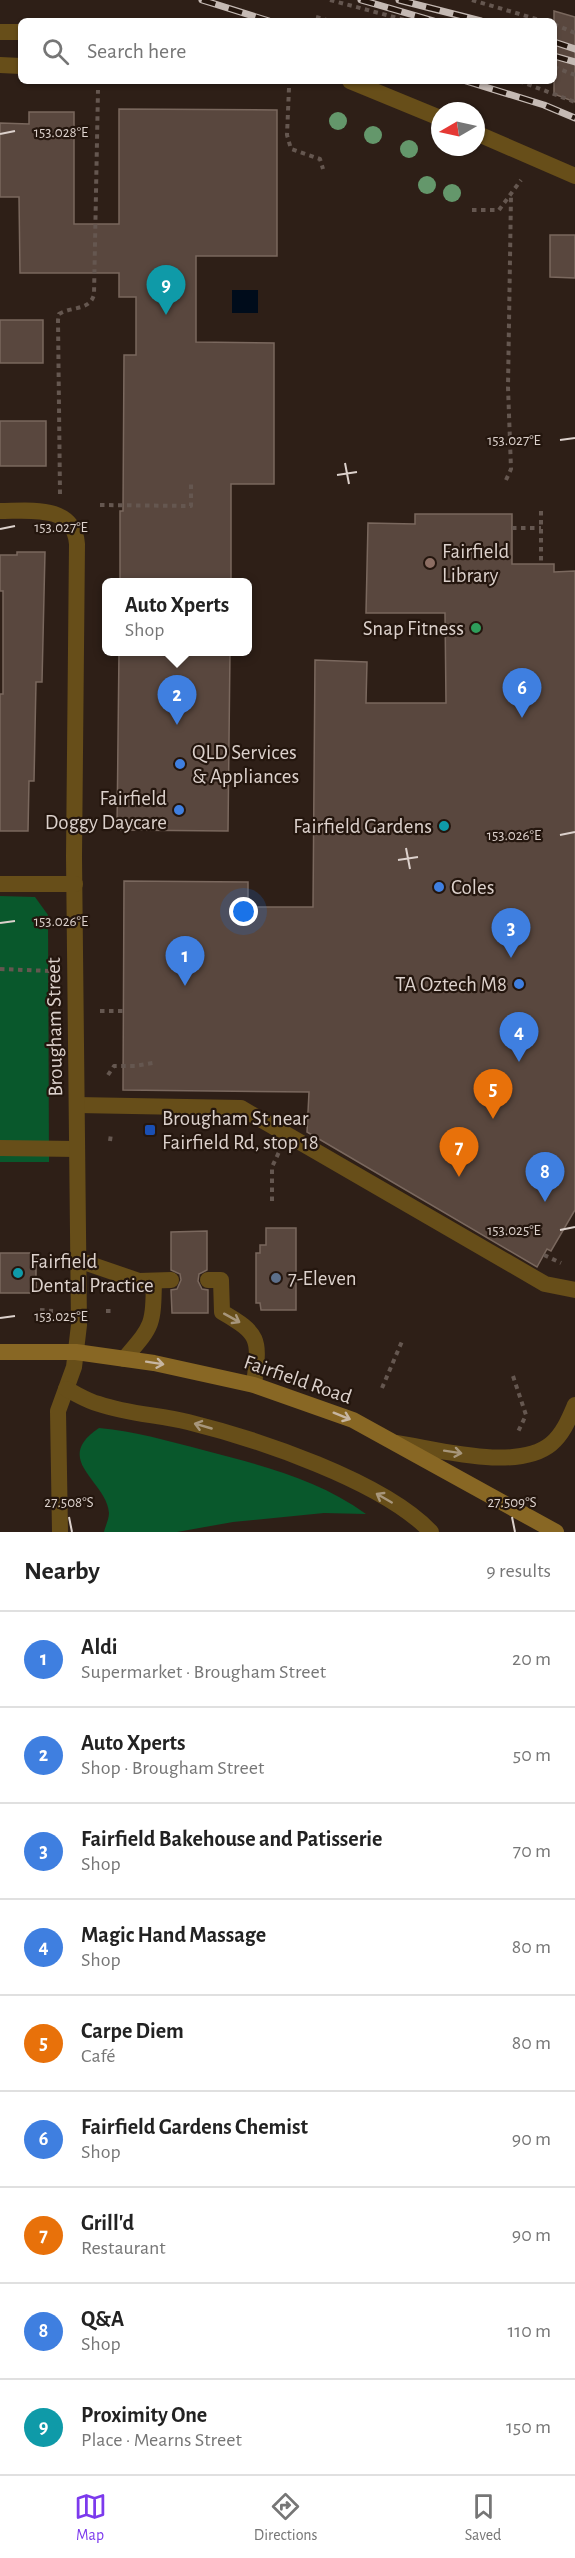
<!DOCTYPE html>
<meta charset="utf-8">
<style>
:root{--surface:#fff;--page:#f6f6f6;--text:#222;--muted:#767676;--line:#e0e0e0;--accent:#7c3aed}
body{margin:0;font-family:"Alegreya Sans",sans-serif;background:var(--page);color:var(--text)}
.compass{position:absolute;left:431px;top:102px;width:54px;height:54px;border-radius:50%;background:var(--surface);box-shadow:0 2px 4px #0004;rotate:261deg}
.you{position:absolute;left:244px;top:912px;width:21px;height:21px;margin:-15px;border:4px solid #fff;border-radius:50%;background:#1a73e8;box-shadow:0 0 0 9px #1a73e833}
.badge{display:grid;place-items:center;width:39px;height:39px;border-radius:50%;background:var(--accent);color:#fff;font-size:20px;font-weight:700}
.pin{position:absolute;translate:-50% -50px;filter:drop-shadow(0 2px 3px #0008)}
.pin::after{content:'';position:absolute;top:32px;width:21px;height:18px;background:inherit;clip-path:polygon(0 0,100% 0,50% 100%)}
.popup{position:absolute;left:102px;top:578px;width:150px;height:78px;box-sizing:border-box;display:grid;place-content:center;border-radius:9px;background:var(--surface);filter:drop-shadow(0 2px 4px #0005);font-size:20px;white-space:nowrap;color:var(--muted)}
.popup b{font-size:22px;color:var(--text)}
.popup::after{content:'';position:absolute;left:50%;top:100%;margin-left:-12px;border:12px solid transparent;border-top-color:var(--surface)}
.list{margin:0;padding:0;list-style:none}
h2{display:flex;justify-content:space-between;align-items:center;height:78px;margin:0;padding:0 24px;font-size:26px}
h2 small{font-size:20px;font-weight:400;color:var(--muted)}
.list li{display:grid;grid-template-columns:39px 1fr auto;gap:18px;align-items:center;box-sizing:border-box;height:96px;padding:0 24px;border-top:2px solid var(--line)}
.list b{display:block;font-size:22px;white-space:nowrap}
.list p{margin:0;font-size:20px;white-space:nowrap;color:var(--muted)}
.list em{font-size:20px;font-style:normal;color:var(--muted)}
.icon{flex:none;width:33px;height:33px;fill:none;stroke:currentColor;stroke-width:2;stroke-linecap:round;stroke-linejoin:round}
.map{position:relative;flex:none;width:575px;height:1532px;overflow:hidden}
.search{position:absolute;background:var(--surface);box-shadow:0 2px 4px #0004;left:18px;right:18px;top:18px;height:66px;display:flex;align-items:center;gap:15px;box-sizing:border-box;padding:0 21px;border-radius:9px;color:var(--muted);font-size:22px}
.sheet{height:942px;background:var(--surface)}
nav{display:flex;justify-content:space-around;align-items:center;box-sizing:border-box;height:84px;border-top:2px solid var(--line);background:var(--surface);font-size:16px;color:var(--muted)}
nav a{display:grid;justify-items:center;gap:3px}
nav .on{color:var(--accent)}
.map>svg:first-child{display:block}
</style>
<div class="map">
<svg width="575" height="1532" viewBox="0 0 575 1532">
<rect width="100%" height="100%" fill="#2e1f17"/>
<g fill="#09582c">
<path d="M0 896 35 897 48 915 49 1162H0Z"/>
<path d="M99 1428C135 1431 168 1441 203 1450 260 1465 318 1479 366 1514L324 1513 233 1522 177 1532H104C105 1527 109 1519 109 1513 107 1481 51 1460 99 1428Z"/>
</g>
<rect fill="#000c1b" x="232" y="290" width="26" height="23"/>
<g fill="#59473e" stroke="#7a685e" stroke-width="1.5">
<path d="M554 11 575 17V102L554 94Z"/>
<path d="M119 109 277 110V256H196V342L274 343V484H231V582H120V511H123L124 355H136V297H119V273H20L19 197H0V123L29 124V112H74V224H119Z"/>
<path d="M550 235H575V278L550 277Z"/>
<rect x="0" y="320" width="43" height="43"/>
<rect x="0" y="421" width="46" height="45"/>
<path d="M415 514H512V564H554V572L575 571V1210L551 1251 547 1249 537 1267 307 1132 309 1092 123 1090 124 881 248 882V907H313L315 660 367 662 366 703H446L445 613H366L368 523 415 524Z"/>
<path d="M17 552H45L42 682H36L34 781H29L28 831H0V694H3V591H0V555H17Z"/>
<path d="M119 651H230L228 831 117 830Z"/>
<path d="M266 1228H296V1310H261L260 1303H256V1253H260V1245H266Z"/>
<path d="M207 1231V1270L199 1274 198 1281 202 1289 208 1290V1313H172L171 1290 177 1289 181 1280 180 1274 171 1270V1232Z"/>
<rect x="0" y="1253" width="36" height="40"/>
</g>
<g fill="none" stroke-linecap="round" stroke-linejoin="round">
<g stroke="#655750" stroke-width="4" stroke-dasharray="4.5 4.5" stroke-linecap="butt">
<path d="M330 0 409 21"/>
<path d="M472 0 543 21"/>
<path d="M316 17 330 21"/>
<path d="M554 24 575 33"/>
<path d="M554 67 575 75"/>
<path d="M519 81 575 102"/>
<path d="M289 88 287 135 291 149 320 159 323 169"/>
<path d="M472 210H499L521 180"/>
<path d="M506 480 511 469 508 387 511 195"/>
<path d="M60 494 58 320 59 314C72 306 89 311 94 295L98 90"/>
<path d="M100 505 191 506V484"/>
<path d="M541 511V564"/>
<path d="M512 528H541"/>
<path d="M0 969 50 971"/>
<path d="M100 1011H123"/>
<path d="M108 1075 114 1066H135L153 1063"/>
<path d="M301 1120 308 1114"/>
<path d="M110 1141 111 1134"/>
<path d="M272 1201V1167L279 1152"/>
<path d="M544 1255 561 1263"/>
<path d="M40 1310 53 1311"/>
<path d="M106 1311H113"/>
<path d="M513 1376 526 1415 517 1434"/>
<path d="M382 1388 403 1339"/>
</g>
<g stroke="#674e19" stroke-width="16">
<path d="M77 1105 241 1108 545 1284 575 1290"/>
<path d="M0 1148 77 1149"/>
<path d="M78 1260 139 1281 171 1280"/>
<path d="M208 1280H221L222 1312C262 1335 259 1340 254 1385"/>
<path d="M124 1359C153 1325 153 1327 154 1281"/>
<path d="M396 1443C437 1449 517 1472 551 1444 563 1434 569 1419 575 1405"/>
</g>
<g stroke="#674e19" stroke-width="16">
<path d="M0 32H21"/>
<path d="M0 65 21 66"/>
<path d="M350 81 440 118"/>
<path d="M476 133 575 176"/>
<path d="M0 511C29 511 74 504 77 544L74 857 79 1325 74 1367 58 1411 60 1532"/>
<path d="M0 884H75"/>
<path d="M66 1389C77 1394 87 1401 99 1404 128 1414 159 1415 188 1422 257 1439 383 1481 431 1532"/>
</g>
<path stroke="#886724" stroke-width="16" d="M0 1352H76L154 1363 254 1385 353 1420 556 1532"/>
<defs>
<g id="rail">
<path d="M202 0 269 21"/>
<path d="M361 0 434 21"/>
<path d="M399 0 481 21"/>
<path d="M554 42 575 49"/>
<path d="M554 56 575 62"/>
<path d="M466 81 544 105 575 118"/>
</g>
</defs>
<use href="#rail" stroke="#c5bab4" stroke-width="7"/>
<use href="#rail" stroke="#24160e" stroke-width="4.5" stroke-dasharray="14" stroke-linecap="butt"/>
</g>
<g fill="#64976b">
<circle cx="338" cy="121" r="9"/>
<circle cx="373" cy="135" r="9"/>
<circle cx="409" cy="149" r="9"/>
<circle cx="427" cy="185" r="9"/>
<circle cx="452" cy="193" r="9"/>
</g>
<defs><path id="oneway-shaft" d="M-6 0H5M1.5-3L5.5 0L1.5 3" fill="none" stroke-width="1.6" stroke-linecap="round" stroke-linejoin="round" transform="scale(1.5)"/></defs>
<g stroke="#a7967b">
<use href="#oneway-shaft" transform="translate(232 1318) rotate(29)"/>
<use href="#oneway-shaft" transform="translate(203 1426) rotate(-164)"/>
<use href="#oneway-shaft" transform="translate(453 1452) rotate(9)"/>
<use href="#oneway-shaft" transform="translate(384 1498) rotate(-150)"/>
</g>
<g stroke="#c7b6a2">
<use href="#oneway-shaft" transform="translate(155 1363) rotate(9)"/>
<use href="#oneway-shaft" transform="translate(342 1416) rotate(22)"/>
</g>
<path fill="none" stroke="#dcd1cc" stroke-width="2" d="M0 134 15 131M560 440 575 438M345 463 349 484M337 475 357 472M0 529 15 526M560 835 575 832M406 848 410 869M398 860 418 857M0 923 15 921M560 1230 575 1227M0 1318 15 1316M69 1517 72 1532M512 1517 515 1532"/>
<circle fill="#8d6e63" stroke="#24160e" stroke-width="2" cx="430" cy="563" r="6"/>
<circle fill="#2e9e5b" stroke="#24160e" stroke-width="2" cx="476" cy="628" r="6"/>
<g fill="#3f7fe0" stroke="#24160e" stroke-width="2">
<circle cx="180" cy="764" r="6"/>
<circle cx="179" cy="810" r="6"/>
<circle cx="439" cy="887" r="6"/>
<circle cx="519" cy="984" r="6"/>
</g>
<g fill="#0f9aa8" stroke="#24160e" stroke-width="2">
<circle cx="444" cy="826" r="6"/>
<circle cx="18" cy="1273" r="6"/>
</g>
<rect fill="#1a4fb4" stroke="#24160e" stroke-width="2" x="144" y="1124" width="12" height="12" rx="3"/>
<circle fill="#5c6f8a" stroke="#24160e" stroke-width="2" cx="276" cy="1278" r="6"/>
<g text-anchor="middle" stroke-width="4.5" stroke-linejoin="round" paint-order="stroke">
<g font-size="21" fill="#dcd1cc" stroke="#24160e" text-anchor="start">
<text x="442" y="558">Fairfield<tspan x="442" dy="24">Library</tspan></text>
<text x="464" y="635" text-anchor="end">Snap Fitness</text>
<text x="192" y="759">QLD Services<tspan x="192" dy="24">&amp; Appliances</tspan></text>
<text x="167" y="805" text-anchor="end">Fairfield<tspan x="167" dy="24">Doggy Daycare</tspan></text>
<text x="432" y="833" text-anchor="end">Fairfield Gardens</text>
<text x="451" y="894">Coles</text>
<text x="507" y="991" text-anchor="end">TA Oztech M8</text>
<text x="162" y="1125">Brougham St near<tspan x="162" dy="24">Fairfield Rd, stop 18</tspan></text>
<text x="30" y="1268">Fairfield<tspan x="30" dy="24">Dental Practice</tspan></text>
<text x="288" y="1285">7-Eleven</text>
</g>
<g font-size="21" fill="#dcd1cc" stroke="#24160e">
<text transform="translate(54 1027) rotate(-91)" y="7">Brougham Street</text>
<text transform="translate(298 1379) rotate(19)" y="7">Fairfield Road</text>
</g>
</g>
<g font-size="15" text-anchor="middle" fill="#dcd1cc" stroke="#24160e" stroke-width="4.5" stroke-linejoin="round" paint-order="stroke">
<text x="61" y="137">153.028°E</text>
<text x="514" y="445">153.027°E</text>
<text x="61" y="532">153.027°E</text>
<text x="514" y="840">153.026°E</text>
<text x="61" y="926">153.026°E</text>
<text x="514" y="1235">153.025°E</text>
<text x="61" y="1321">153.025°E</text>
<text x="69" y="1507">27.508°S</text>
<text x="512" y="1507">27.509°S</text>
</g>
</svg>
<svg class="compass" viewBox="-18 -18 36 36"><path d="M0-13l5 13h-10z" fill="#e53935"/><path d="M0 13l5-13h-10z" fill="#767676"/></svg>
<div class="you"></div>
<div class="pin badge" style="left:185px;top:986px;background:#3f7fe0">1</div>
<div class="pin badge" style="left:177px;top:725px;background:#3f7fe0">2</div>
<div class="popup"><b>Auto Xperts</b>Shop</div>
<div class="pin badge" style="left:511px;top:958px;background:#3f7fe0">3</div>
<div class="pin badge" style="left:519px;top:1062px;background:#3f7fe0">4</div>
<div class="pin badge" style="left:493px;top:1119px;background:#e8710a">5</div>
<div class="pin badge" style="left:522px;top:718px;background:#3f7fe0">6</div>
<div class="pin badge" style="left:459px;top:1177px;background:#e8710a">7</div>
<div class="pin badge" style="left:545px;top:1202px;background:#3f7fe0">8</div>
<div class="pin badge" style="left:166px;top:315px;background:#0f9aa8">9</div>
<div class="search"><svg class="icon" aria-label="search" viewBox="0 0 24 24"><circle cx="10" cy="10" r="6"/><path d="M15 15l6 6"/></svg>Search here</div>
</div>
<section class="sheet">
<h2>Nearby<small>9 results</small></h2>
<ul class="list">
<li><span class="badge" style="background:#3f7fe0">1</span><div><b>Aldi</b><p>Supermarket · Brougham Street</p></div><em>20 m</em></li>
<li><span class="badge" style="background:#3f7fe0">2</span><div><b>Auto Xperts</b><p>Shop · Brougham Street</p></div><em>50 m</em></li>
<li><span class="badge" style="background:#3f7fe0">3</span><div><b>Fairfield Bakehouse and Patisserie</b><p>Shop</p></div><em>70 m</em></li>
<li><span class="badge" style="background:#3f7fe0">4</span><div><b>Magic Hand Massage</b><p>Shop</p></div><em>80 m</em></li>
<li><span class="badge" style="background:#e8710a">5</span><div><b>Carpe Diem</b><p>Café</p></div><em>80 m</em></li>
<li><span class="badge" style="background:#3f7fe0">6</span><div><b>Fairfield Gardens Chemist</b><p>Shop</p></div><em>90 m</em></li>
<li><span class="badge" style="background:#e8710a">7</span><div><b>Grill'd</b><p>Restaurant</p></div><em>90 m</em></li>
<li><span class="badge" style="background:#3f7fe0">8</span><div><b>Q&amp;A</b><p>Shop</p></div><em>110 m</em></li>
<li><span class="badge" style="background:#0f9aa8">9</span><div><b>Proximity One</b><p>Place · Mearns Street</p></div><em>150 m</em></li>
</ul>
</section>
<nav>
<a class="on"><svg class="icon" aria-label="map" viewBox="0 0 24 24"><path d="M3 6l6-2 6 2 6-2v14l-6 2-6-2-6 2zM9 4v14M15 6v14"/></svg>Map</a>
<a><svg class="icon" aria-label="directions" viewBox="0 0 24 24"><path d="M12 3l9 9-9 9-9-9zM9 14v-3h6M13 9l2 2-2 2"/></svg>Directions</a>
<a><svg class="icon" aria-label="saved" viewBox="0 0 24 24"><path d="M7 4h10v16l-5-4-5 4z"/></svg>Saved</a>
</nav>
